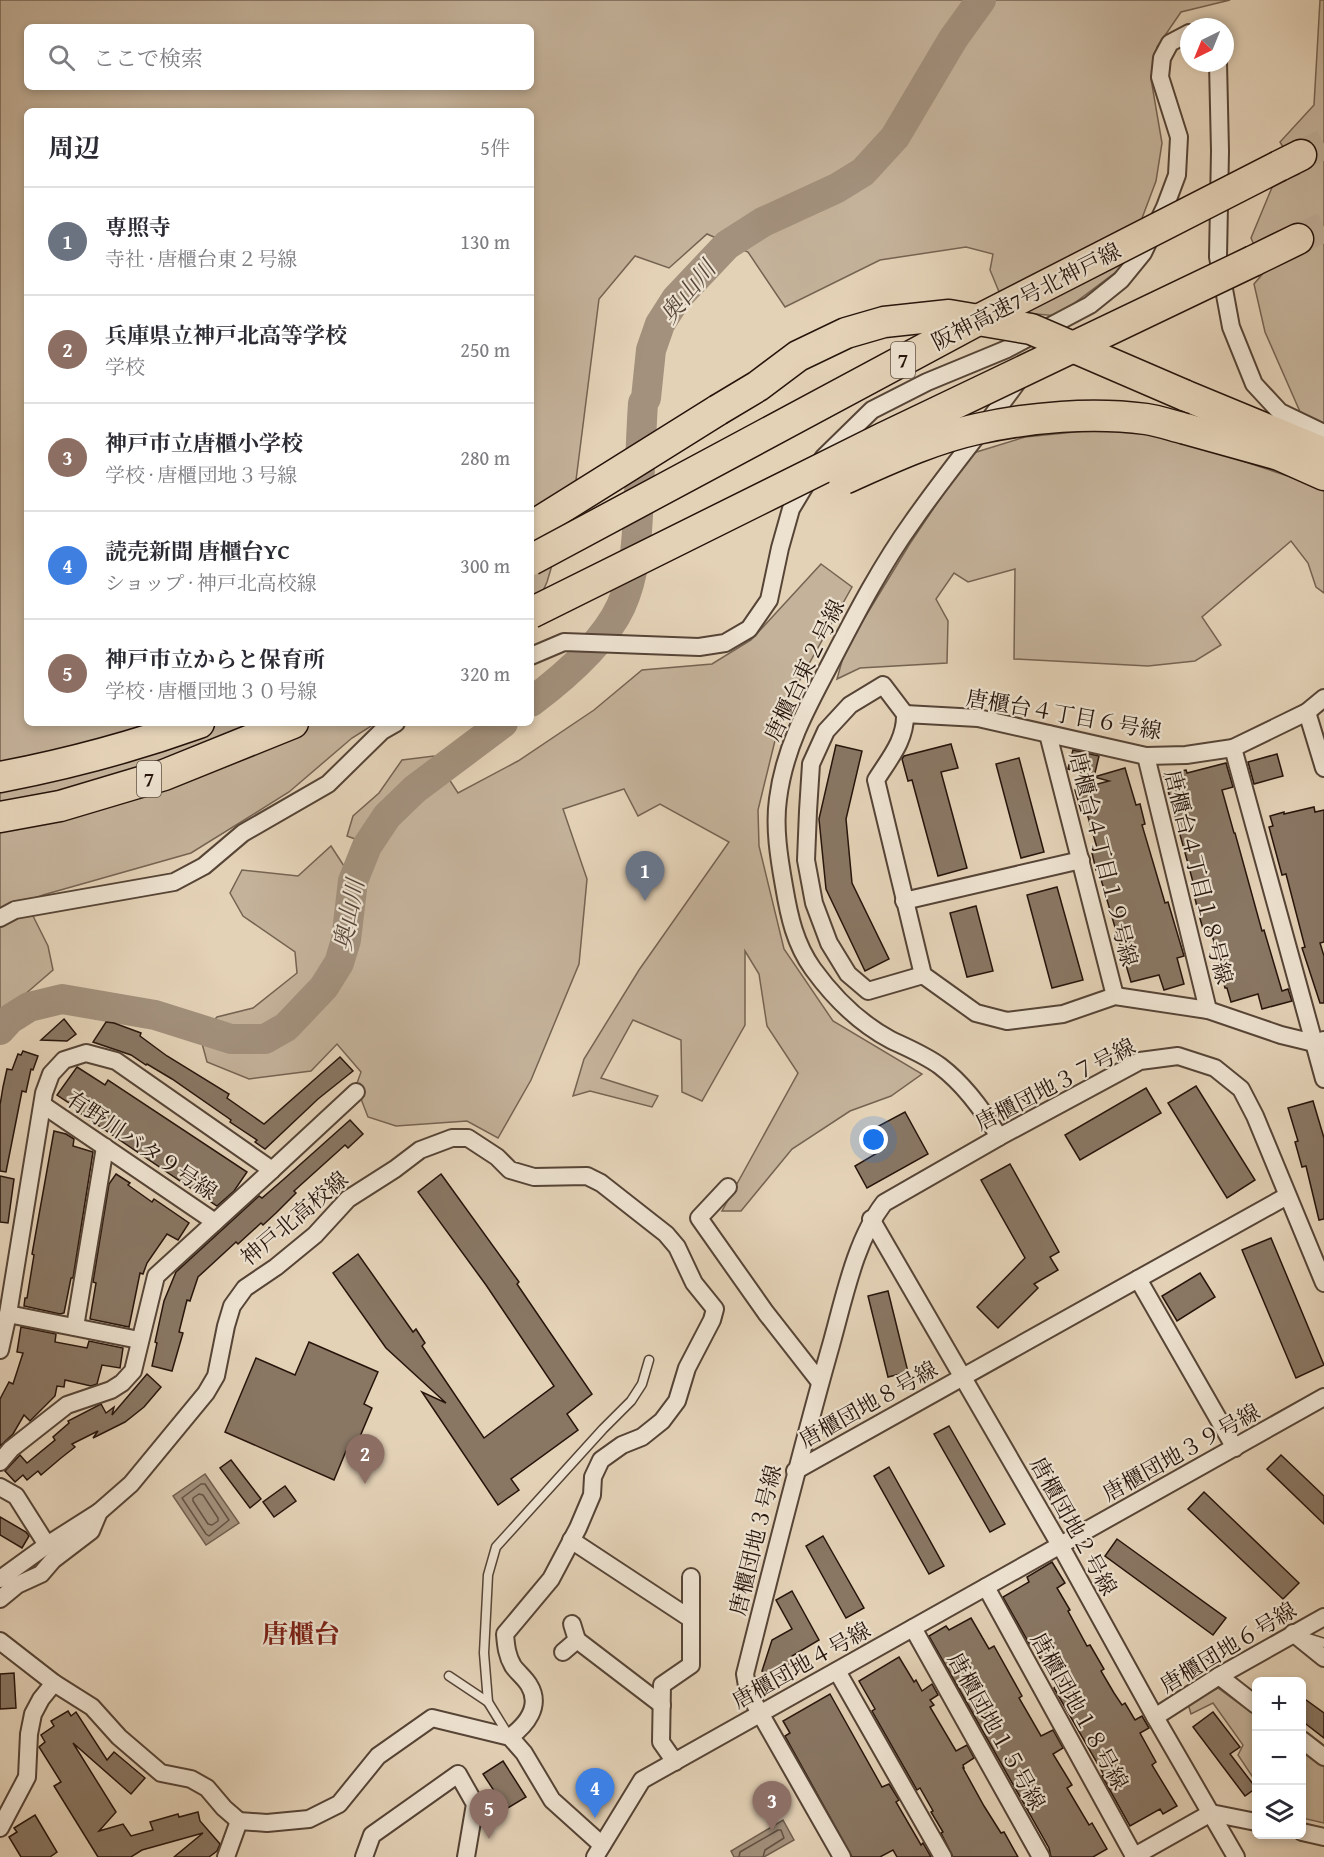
<!DOCTYPE html>
<html lang="ja">
<meta charset="utf-8">
<style>
:root{--surface:#fff;--page:#f7f7f7;--text:#2b2b33;--muted:#7c7c81;--line:#e1e1e2;--accent:#ea580c}
body{margin:0;font-family:"Gentium Book Plus","Noto Serif JP",serif;background:var(--page);color:var(--text)}
.controls{position:absolute;right:18px;bottom:18px;display:grid;overflow:hidden;border-radius:9px;box-shadow:0 3px 9px #0003}
.controls button{width:54px;height:54px;display:grid;place-items:center;padding:0;border:0;border-bottom:2px solid var(--line);background:var(--surface);color:var(--text);font:30px sans-serif}
.compass{position:absolute;left:1180px;top:18px;width:54px;height:54px;border-radius:50%;background:var(--surface);box-shadow:0 3px 9px #0003;rotate:223deg}
.you{position:absolute;left:874px;top:1140px;width:21px;height:21px;margin:-15px;border:4px solid #fff;border-radius:50%;background:#1a73e8;box-shadow:0 0 0 9px #1a73e833}
.badge{display:grid;place-items:center;width:39px;height:39px;border-radius:50%;background:var(--accent);color:#fff;font-size:20px;font-weight:700}
.pin{position:absolute;translate:-50% -50px;filter:drop-shadow(0 2px 3px #0008)}
.pin::after{content:'';position:absolute;top:32px;width:21px;height:18px;background:inherit;clip-path:polygon(0 0,100% 0,50% 100%)}
.list{margin:0;padding:0;list-style:none}
h2{display:flex;justify-content:space-between;align-items:center;height:78px;margin:0;padding:0 24px;font-size:26px}
h2 small{font-size:20px;font-weight:400;color:var(--muted)}
.list li{display:grid;grid-template-columns:39px 1fr auto;gap:18px;align-items:center;box-sizing:border-box;height:108px;padding:0 24px;border-top:2px solid var(--line)}
.list b{display:block;font-size:22px;white-space:nowrap}
.list p{margin:0;font-size:20px;white-space:nowrap;color:var(--muted)}
.list em{font-size:20px;font-style:normal;color:var(--muted)}
.icon{flex:none;width:33px;height:33px;fill:none;stroke:currentColor;stroke-width:2;stroke-linecap:round;stroke-linejoin:round}
.map{position:relative;flex:none;width:1324px;height:1857px;overflow:hidden}
.search{position:absolute;background:var(--surface);box-shadow:0 3px 9px #0003;left:24px;top:24px;width:510px;height:66px;display:flex;align-items:center;gap:15px;box-sizing:border-box;padding:0 21px;border-radius:9px;color:var(--muted);font-size:22px}
.panel{position:absolute;background:var(--surface);box-shadow:0 3px 9px #0003;left:24px;top:108px;width:510px;height:618px;border-radius:9px}
.map>svg:first-child{display:block}
</style>
<div class="map">
<svg width="1324" height="1857" viewBox="0 0 1324 1857">
<rect width="100%" height="100%" fill="#e4d2b7"/>
<filter id="stains"><feTurbulence type="fractalNoise" baseFrequency=".00333" numOctaves="4"/><feColorMatrix values="0 0 0 0 .2 0 0 0 0 .09 0 0 0 0 .02 0 0 0 .5 -.17"/></filter>
<radialGradient id="worn" r=".72"><stop offset=".6" stop-color="#630" stop-opacity="0"/><stop offset="1" stop-color="#630" stop-opacity=".3"/></radialGradient>
<g fill="#c4b29a" stroke="#756352" stroke-width="1.5" fill-rule="evenodd">
<path d="M0 0H1230L1181 12 1157 47 1151 79 1162 143 1156 181 1124 266 1057 316 1007 311 990 270 993 254 966 247 880 260 785 307 748 252 707 234 669 268 635 256 599 299 575 488 547 582 531 617V111H27V723H376L352 738 289 792 191 853 43 895 0 912ZM27 27H531V87H27Z"/>
<path d="M1320 0H1324V424L1301 414 1265 332 1254 284 1265 271 1251 238 1273 185 1299 174 1280 142 1314 105Z"/>
<path d="M1125 427 1191 444 1324 488V593L1316 587 1308 563 1291 541 1202 617 1221 645 1195 661 1148 666 1014 659 1015 569 968 582 954 573 936 599 948 621 947 663 860 668 837 679 845 650 909 545 970 454 1025 437Z"/>
<path d="M821 564 852 587 782 712 758 810 759 846 784 949 833 1021 922 1074 891 1096 850 1111 792 1149 741 1211H722L798 1073 767 1026 759 974 745 951V1025L702 1101 682 1092 681 1040 633 1020 601 1078 658 1096 652 1107 590 1091 573 1096 584 1059 639 970 729 842 660 804 638 816 624 789 563 809 587 879 579 964 531 1080 498 1138 467 1121 396 1126 368 1117 356 1086 361 1072 337 1044 311 1071 249 1079 207 1062 200 1036 217 1017 253 1008 297 973 295 952 243 916 230 893 242 870 298 876 331 846 344 866 371 870 374 846 347 836 353 816 379 793 402 760 434 756 458 793 518 761 594 710 642 670 712 664 751 640Z"/>
<path d="M30 910 48 946 53 970 23 996 0 1020V924Z"/>
<path d="M1218 1688 1256 1716V1782L1238 1755 1243 1745 1213 1703 1191 1714 1188 1704Z"/>
<path d="M1302 1748 1324 1765V1823L1302 1818Z"/>
</g>
<g fill="#a3917d" stroke="#715f4f" stroke-width="1.5">
<path d="M205 1474 239 1523 206 1545 173 1496Z"/>
<path d="M783 1820 794 1840 764 1857H734L731 1851Z"/>
</g>
<g fill="none" stroke-linecap="round" stroke-linejoin="round">
<g stroke="#645244" stroke-width="1.5">
<path d="M201 1484H205L229 1520 209 1536 206 1534 182 1498Z"/>
<path d="M199 1494 203 1495 218 1518V1521L212 1525 208 1524 193 1501V1498Z"/>
<path d="M739 1857 740 1852 778 1830H781L784 1838 765 1850 763 1857"/>
</g>
<g stroke="#a3917d" stroke-width="30">
<path d="M531 702C563 678 604 643 621 606 637 571 637 532 639 495 640 464 641 434 643 403L646 398 651 350 660 324 676 299 727 245 763 222 837 188 863 172 895 137 953 39 981 0"/>
<path d="M0 1030 10 1019 29 1007 62 999 155 1015 231 1039H265L286 1027 324 987 339 963 346 940 353 881 367 846 387 816 415 789 503 723"/>
</g>
</g>
<g fill="#897764" stroke="#26140b" stroke-width="1.5">
<path d="M951 744 958 768 941 772 967 868 938 876 912 780 908 781 902 759 904 756Z"/>
<path d="M836 745 862 751 846 819 852 883 889 959 865 971 826 889 819 819Z"/>
<path d="M1073 750 1099 756 1094 777 1068 769Z"/>
<path d="M1277 754 1283 776 1254 784 1248 762Z"/>
<path d="M1019 758 1044 852 1021 858 996 764Z"/>
<path d="M1226 763 1233 787 1222 790 1234 833H1235L1262 931 1264 930 1282 991 1288 989 1292 1001 1262 1009 1258 994 1231 1002 1227 988H1225L1212 934 1205 936 1199 915 1191 882H1193L1164 776 1186 770 1187 773Z"/>
<path d="M1125 768 1136 805 1140 804 1145 824 1142 825 1155 869 1165 903 1168 902 1184 956 1177 958 1184 984 1164 990 1159 975 1131 982 1098 869 1096 870 1092 853 1098 851 1086 810 1081 811 1075 790 1109 781 1094 777Z"/>
<path d="M1314 807 1315 812 1324 810V942L1320 943 1324 956V1003H1320L1302 948 1305 947 1286 874 1282 875 1269 827 1273 826 1270 816 1284 812V814Z"/>
<path d="M1057 887 1083 980 1052 988 1027 895Z"/>
<path d="M976 906 993 971 967 977 950 913Z"/>
<path d="M64 1019 76 1034 67 1041 41 1040Z"/>
<path d="M106 1022 114 1023 141 1033 140 1036 167 1056 229 1094 227 1098 264 1124 340 1057 353 1071 318 1099 265 1149 255 1142 257 1140 230 1122 231 1120 172 1079 147 1064 146 1065 131 1055 93 1042Z"/>
<path d="M23 1051 38 1056 33 1070 31 1069 26 1092 22 1091 6 1172 0 1171V1105L3 1087 7 1069 12 1070 18 1054 21 1055Z"/>
<path d="M77 1067 105 1085 108 1080 247 1172 234 1191 217 1206 80 1113 81 1111 57 1095Z"/>
<path d="M1196 1086 1255 1180 1227 1198 1168 1103Z"/>
<path d="M1146 1088 1161 1113 1080 1160 1065 1135Z"/>
<path d="M1313 1101 1324 1138V1219L1319 1220 1306 1166 1302 1167 1295 1142 1298 1141 1288 1108Z"/>
<path d="M905 1112 928 1154 867 1188 855 1166 884 1149 873 1129Z"/>
<path d="M350 1120 363 1134 348 1148 345 1145 294 1191 296 1193 276 1213 263 1225 261 1223 238 1244 236 1242 198 1277 190 1301 187 1300 179 1332 183 1333 172 1371 152 1366 157 1343 155 1342 164 1301 176 1272 259 1196 262 1198 284 1179Z"/>
<path d="M54 1131 66 1134 74 1139 73 1146 93 1152 73 1278H71L64 1313 60 1314 24 1306 25 1298H27L34 1255 32 1254Z"/>
<path d="M1010 1164 1059 1252 1050 1257 1058 1270 1034 1284 1038 1288 998 1328 977 1307 1025 1258 981 1180Z"/>
<path d="M116 1174 130 1183 128 1185 152 1202 154 1199 189 1223 178 1240 167 1234 147 1263 143 1274 140 1273 129 1327 90 1319 96 1283 93 1282 109 1184Z"/>
<path d="M441 1174 519 1282 517 1284 592 1394 567 1414 578 1430 511 1479 519 1490 498 1505 422 1392 446 1403 386 1348 333 1273 358 1254 413 1332 416 1329 425 1343 422 1346 484 1438 554 1386 486 1285 418 1192Z"/>
<path d="M0 1176 14 1179 8 1223 0 1222Z"/>
<path d="M1271 1238 1324 1365 1296 1378 1242 1250Z"/>
<path d="M1200 1273 1215 1297 1177 1321 1162 1296Z"/>
<path d="M888 1291 908 1372 888 1377 868 1296Z"/>
<path d="M21 1327 56 1334 55 1342 87 1348 89 1341 123 1348 120 1368 102 1365 97 1384 91 1386 65 1380 64 1387 57 1386 55 1396 30 1421 24 1415 13 1434 0 1446V1399L9 1382 13 1384 23 1353 17 1352Z"/>
<path d="M309 1342 378 1372 364 1404 372 1408 353 1453 346 1451 334 1480 225 1432 256 1358 295 1375Z"/>
<path d="M147 1374 161 1387 144 1407 125 1422 93 1438 98 1431 72 1444 75 1447 61 1458 41 1475 38 1471 27 1480 23 1475 15 1482 5 1471 20 1455 27 1463 55 1440 53 1437 69 1423 68 1421 101 1404 106 1413 114 1407 112 1415Z"/>
<path d="M949 1426 1005 1524 990 1532 934 1434Z"/>
<path d="M1281 1455 1324 1496V1524L1267 1469Z"/>
<path d="M231 1460 261 1499 250 1508 220 1468Z"/>
<path d="M889 1467 944 1566 929 1574 874 1476Z"/>
<path d="M285 1486 296 1501 274 1517 263 1502Z"/>
<path d="M1204 1492 1299 1583 1283 1599 1188 1509Z"/>
<path d="M0 1517 26 1532 29 1536 22 1548 0 1535Z"/>
<path d="M823 1536 864 1608 846 1618 806 1546Z"/>
<path d="M1117 1539 1226 1618 1213 1635 1105 1556Z"/>
<path d="M1052 1562 1065 1583 1057 1588 1070 1610 1068 1611 1087 1646 1090 1645 1104 1669 1101 1671 1114 1693 1122 1705 1125 1703 1135 1720 1142 1716 1149 1728 1140 1733 1156 1762 1152 1765 1177 1806 1163 1814 1160 1809 1130 1826 1102 1776 1104 1775 1054 1688 1056 1686 1032 1644 1030 1645 1003 1597 1029 1582 1027 1577Z"/>
<path d="M792 1591 819 1640 792 1656 784 1679 762 1671 772 1640 792 1629 776 1600Z"/>
<path d="M971 1618 989 1649 994 1646 1022 1696 1019 1698 1041 1736 1053 1730 1063 1748 1053 1754 1072 1785 1067 1788 1089 1825 1092 1823 1107 1849 1093 1857H1051L1049 1848 929 1636 946 1626 949 1630Z"/>
<path d="M899 1657 914 1682 916 1680 922 1691 932 1684 938 1695 930 1700 934 1705 930 1707 956 1751 967 1745 974 1758 963 1765 964 1768H963L984 1806 1001 1833 1004 1832 1018 1857H953L941 1833 943 1832 931 1812 933 1811 920 1788 917 1790 872 1711 875 1709 859 1681Z"/>
<path d="M14 1673 16 1708 0 1709V1674Z"/>
<path d="M830 1694 882 1787 889 1784 899 1800 896 1802 921 1845 923 1843 931 1857H897L893 1850 880 1857H852L785 1736 790 1733 783 1721Z"/>
<path d="M1302 1697 1324 1713V1738L1302 1721Z"/>
<path d="M68 1711 71 1716 76 1712 107 1760 114 1752 145 1778 131 1794 73 1743 116 1812 99 1831 123 1824 131 1836 153 1830 150 1822 178 1814 179 1817 198 1812 200 1821 220 1844 217 1851 209 1857H174L203 1833 142 1850 131 1857H98L54 1786 61 1782 39 1747 45 1742 41 1735 54 1726 51 1721Z"/>
<path d="M1213 1712 1240 1747 1230 1754 1256 1788 1245 1796 1193 1727Z"/>
<path d="M503 1761 526 1797 506 1809 483 1774Z"/>
<path d="M35 1815 57 1852 50 1857H21L9 1837 17 1832 14 1828Z"/>
</g>
<g fill="none" stroke-linecap="round" stroke-linejoin="round">
<g stroke="#beac95" stroke-width="30" stroke-dasharray="30 15" stroke-linecap="butt">
<path d="M1301 155 1324 144"/>
<path d="M1298 239 1324 227"/>
</g>
<defs>
<g id="service">
<path d="M1305 1637 1324 1643"/>
<path d="M449 1676 488 1702"/>
<path d="M509 1736 488 1702 484 1653 488 1575 496 1547 603 1429 631 1401 642 1384 649 1360"/>
</g>
<g id="minor">
<path d="M1218 63 1220 151 1218 257 1231 327 1254 384 1280 412 1324 433"/>
<path d="M823 458 872 410 927 382 1007 349 1090 305 1121 280 1143 253 1165 207 1177 175 1179 137 1160 77 1162 58 1170 43 1189 33"/>
<path d="M531 656 564 642 699 647 725 643 749 629 769 600 780 548 791 509 809 479"/>
<path d="M1324 698 1307 712 1233 748 1186 755 1146 756 978 718 905 714C906 740 889 759 876 780L923 975 976 1013 1007 1021 1063 1014 1115 996 1208 1010 1281 1035 1314 1043 1324 1040"/>
<path d="M1307 712 1324 768"/>
<path d="M905 714 883 685 850 705 826 731 811 764 808 811 806 860 814 903 829 943 848 974 868 991 923 975"/>
<path d="M1048 734 1115 996"/>
<path d="M1233 748 1324 1079"/>
<path d="M1146 756 1208 1010"/>
<path d="M904 901 1081 860"/>
<path d="M0 918 15 910 174 882 204 866 243 833 328 784 382 731 396 723"/>
<path d="M43 1105 215 1222"/>
<path d="M999 1137C983 1110 965 1085 940 1066 925 1055 908 1048 891 1040 859 1023 834 998 813 969 795 944 789 916 784 886 779 858 774 827 778 799 784 750 806 709 829 666 855 616 880 567 913 521 947 472 986 426 1021 377"/>
<path d="M728 1187 699 1218 766 1313 820 1382"/>
<path d="M871 1219 1060 1545 1155 1717 1236 1857"/>
<path d="M1138 1279 1287 1196"/>
<path d="M8 1314 139 1340"/>
<path d="M75 1327 105 1147"/>
<path d="M0 1350 8 1314 44 1093 51 1074 64 1060 86 1053 116 1061 272 1170 356 1092"/>
<path d="M0 1462 11 1449 67 1405 111 1390 122 1383 133 1371 156 1276 272 1170"/>
<path d="M795 1471 1138 1279 1235 1448"/>
<path d="M0 1487 16 1496 47 1545"/>
<path d="M571 1540 691 1619"/>
<path d="M0 1579 47 1545 99 1512"/>
<path d="M986 1587 1134 1856"/>
<path d="M0 1599 17 1585 41 1574 53 1560 91 1531 99 1512 131 1484 206 1393 216 1376 226 1326 232 1306 245 1288 276 1267 315 1235 348 1199 395 1169 420 1150 452 1138H468L497 1157 510 1170 534 1177 587 1176 601 1183 666 1234 677 1247 694 1283 715 1309 712 1320 687 1368 677 1401 662 1421 642 1437 622 1445 601 1460 593 1477 592 1495 578 1528 551 1579 505 1634C506 1646 507 1656 513 1666 518 1673 525 1678 529 1685 542 1706 526 1725 510 1737L524 1753 552 1800 602 1845"/>
<path d="M913 1628 1041 1857"/>
<path d="M1293 1633 1324 1658"/>
<path d="M577 1640 662 1705"/>
<path d="M0 1641 54 1683 92 1707 119 1737 161 1773 191 1779 207 1788 224 1808 239 1821 267 1823 309 1819 339 1804 378 1756 432 1718 510 1737"/>
<path d="M563 1652 577 1640 572 1624"/>
<path d="M837 1671 943 1857"/>
<path d="M1219 1676 1256 1705"/>
<path d="M1155 1717 1219 1676 1324 1617"/>
<path d="M1302 1740 1324 1757"/>
<path d="M675 1762 661 1742 662 1685 691 1665V1577"/>
<path d="M0 1828 27 1777 29 1734 33 1714 41 1699 54 1683"/>
<path d="M1302 1832 1324 1837"/>
<path d="M226 1857 239 1821"/>
<path d="M364 1857 372 1835 458 1774 475 1804 466 1857"/>
<path d="M595 1857 642 1780 1324 1397"/>
<path d="M842 1857 748 1692 745 1674C772 1566 799 1459 829 1352 843 1304 854 1242 884 1203L999 1137 1140 1061 1178 1056 1215 1068 1241 1089 1255 1116 1324 1283"/>
<path d="M1133 1857 1211 1813 1256 1822"/>
</g>
<g id="motorway">
<path d="M1279 166 1301 155"/>
<path d="M1253 261 1298 239"/>
<path d="M1184 395 1324 453"/>
<path d="M1186 429 1279 455 1324 475"/>
<path d="M531 527 718 410"/>
<path d="M0 777C68 764 135 746 199 723"/>
<path d="M0 817 60 806 164 775 293 723"/>
</g>
</defs>
<use href="#service" stroke="#564436" stroke-width="11"/>
<use href="#minor" stroke="#564436" stroke-width="20"/>
<use href="#motorway" stroke="#26140b" stroke-width="33"/>
<use href="#service" stroke="#ede2d0" stroke-width="8"/>
<use href="#minor" stroke="#ede2d0" stroke-width="16"/>
<use href="#motorway" stroke="#e4d2b7" stroke-width="30"/>
<defs>
<g id="motorway-bridge">
<path d="M718 410 758 386 798 356 846 333 884 322 949 315 1031 329 1184 395"/>
<path d="M844 479C887 460 931 439 977 429 1031 417 1092 412 1146 419 1160 421 1173 426 1186 429"/>
<path d="M531 560 978 320 1279 166"/>
<path d="M531 613 883 438 1253 261"/>
</g>
</defs>
<use href="#motorway-bridge" stroke="#26140b" stroke-width="33" stroke-linecap="butt"/>
<use href="#motorway-bridge" stroke="#e4d2b7" stroke-width="30"/>
</g>
<g text-anchor="middle" stroke-width="4.5" stroke-linejoin="round" paint-order="stroke">
<g fill="#ede2d0" stroke="#625246" stroke-width="1.5">
<rect x="891" y="342" width="24" height="36" rx="4.5"/>
<rect x="137" y="761" width="24" height="36" rx="4.5"/>
</g>
<g font-size="21" font-weight="bold" fill="#26140b">
<text x="903" y="367">7</text>
<text x="149" y="786">7</text>
</g>
<g font-size="22" fill="#26140b" stroke="#ede2d0">
<text transform="translate(1026 296) rotate(-27)" y="8">阪神高速7号北神戸線</text>
<text transform="translate(804 670) rotate(-64)" y="8">唐櫃台東２号線</text>
<text transform="translate(1064 714) rotate(10)" y="8">唐櫃台４丁目６号線</text>
<text transform="translate(1104 859) rotate(76)" y="8">唐櫃台４丁目１９号線</text>
<text transform="translate(1199 877) rotate(76)" y="8">唐櫃台４丁目１８号線</text>
<text transform="translate(1055 1084) rotate(-27)" y="8">唐櫃団地３７号線</text>
<text transform="translate(142 1145) rotate(34)" y="8">有野川バタ９号線</text>
<text transform="translate(294 1218) rotate(-40)" y="8">神戸北高校線</text>
<text transform="translate(868 1404) rotate(-29)" y="8">唐櫃団地８号線</text>
<text transform="translate(1181 1452) rotate(-29)" y="8">唐櫃団地３９号線</text>
<text transform="translate(1074 1526) rotate(61)" y="8">唐櫃団地２号線</text>
<text transform="translate(755 1540) rotate(-76)" y="8">唐櫃団地３号線</text>
<text transform="translate(1228 1647) rotate(-31)" y="8">唐櫃団地６号線</text>
<text transform="translate(801 1665) rotate(-29)" y="8">唐櫃団地４号線</text>
<text transform="translate(1080 1711) rotate(61)" y="8">唐櫃団地１８号線</text>
<text transform="translate(997 1731) rotate(61)" y="8">唐櫃団地１５号線</text>
</g>
<g font-size="24" font-style="italic" fill="#584639" stroke="#ede2d0">
<text transform="translate(688 292) rotate(-51)" y="8">奥山川</text>
<text transform="translate(349 915) rotate(-79)" y="8">奥山川</text>
</g>
<g font-size="26" font-weight="bold" fill="#7a1f14" stroke="#ede2d0">
<text x="301" y="1643">唐櫃台</text>
</g>
</g>
<rect width="100%" height="100%" filter="url(#stains)"/>
<rect width="100%" height="100%" fill="url(#worn)"/>
</svg>
<div class="controls">
<button>+</button>
<button>−</button>
<button><svg class="icon" aria-label="layers" viewBox="0 0 24 24"><path d="M12 4l9 5-9 5-9-5zM3 14l9 5 9-5"/></svg></button>
</div>
<svg class="compass" viewBox="-18 -18 36 36"><path d="M0-13l5 13h-10z" fill="#e53935"/><path d="M0 13l5-13h-10z" fill="#7c7c81"/></svg>
<div class="you"></div>
<div class="pin badge" style="left:645px;top:901px;background:#6b7280">1</div>
<div class="pin badge" style="left:365px;top:1484px;background:#8d6e63">2</div>
<div class="pin badge" style="left:772px;top:1831px;background:#8d6e63">3</div>
<div class="pin badge" style="left:595px;top:1818px;background:#3f7fe0">4</div>
<div class="pin badge" style="left:489px;top:1839px;background:#8d6e63">5</div>
<div class="search"><svg class="icon" aria-label="search" viewBox="0 0 24 24"><circle cx="10" cy="10" r="6"/><path d="M15 15l6 6"/></svg>ここで検索</div>
<section class="panel">
<h2>周辺<small>5件</small></h2>
<ul class="list">
<li><span class="badge" style="background:#6b7280">1</span><div><b>専照寺</b><p>寺社 · 唐櫃台東２号線</p></div><em>130 m</em></li>
<li><span class="badge" style="background:#8d6e63">2</span><div><b>兵庫県立神戸北高等学校</b><p>学校</p></div><em>250 m</em></li>
<li><span class="badge" style="background:#8d6e63">3</span><div><b>神戸市立唐櫃小学校</b><p>学校 · 唐櫃団地３号線</p></div><em>280 m</em></li>
<li><span class="badge" style="background:#3f7fe0">4</span><div><b>読売新聞 唐櫃台YC</b><p>ショップ · 神戸北高校線</p></div><em>300 m</em></li>
<li><span class="badge" style="background:#8d6e63">5</span><div><b>神戸市立からと保育所</b><p>学校 · 唐櫃団地３０号線</p></div><em>320 m</em></li>
</ul>
</section>
</div>
